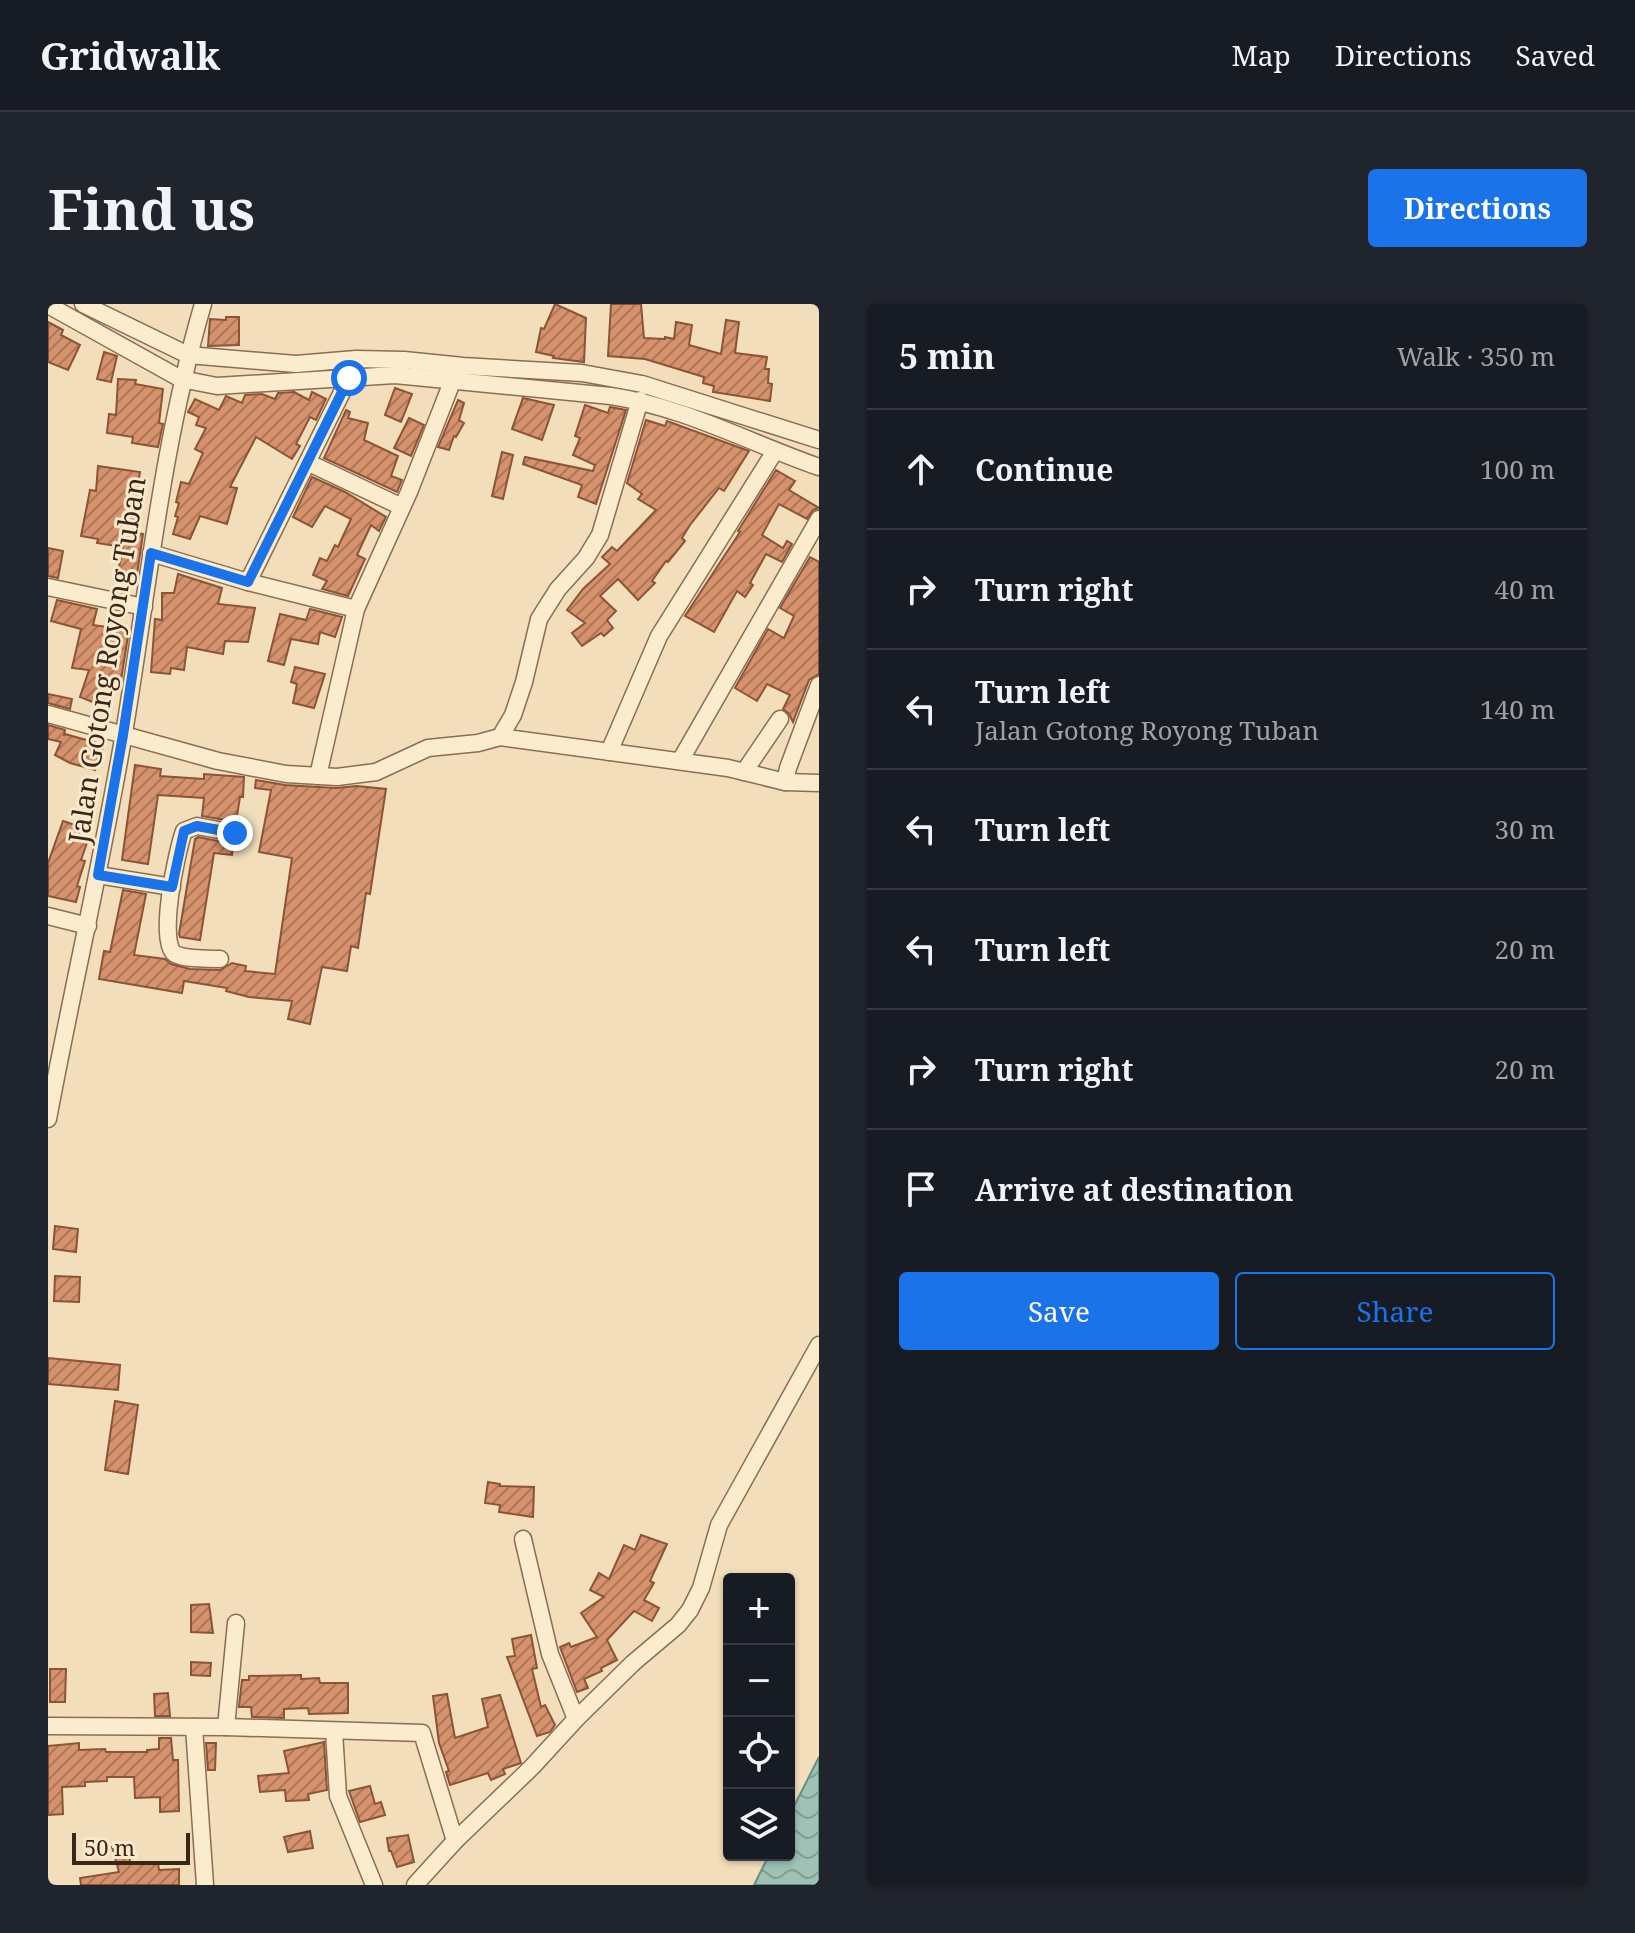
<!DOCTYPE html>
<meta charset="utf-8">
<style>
:root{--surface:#171b24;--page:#20242c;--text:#f1f3f6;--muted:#9ea1a6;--line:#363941;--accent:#1a73e8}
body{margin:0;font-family:"Noto Serif",serif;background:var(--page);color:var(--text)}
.controls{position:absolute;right:24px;bottom:24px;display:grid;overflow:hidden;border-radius:8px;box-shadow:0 2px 6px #0004}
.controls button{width:72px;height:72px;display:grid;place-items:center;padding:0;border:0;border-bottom:2px solid var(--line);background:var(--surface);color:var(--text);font:40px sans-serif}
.scale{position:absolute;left:24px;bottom:20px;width:118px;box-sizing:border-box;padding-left:8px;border:4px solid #382619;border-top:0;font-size:22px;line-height:28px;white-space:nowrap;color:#382619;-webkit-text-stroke:6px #f9e9ca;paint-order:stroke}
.stop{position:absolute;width:24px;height:24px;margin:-18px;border:6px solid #1a73e8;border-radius:50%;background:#fff}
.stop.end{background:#1a73e8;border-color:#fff;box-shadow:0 2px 8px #0008}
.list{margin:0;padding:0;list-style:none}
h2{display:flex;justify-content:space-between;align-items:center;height:104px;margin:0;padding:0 32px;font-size:34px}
h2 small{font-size:26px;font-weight:400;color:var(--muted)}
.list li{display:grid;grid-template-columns:52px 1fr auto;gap:24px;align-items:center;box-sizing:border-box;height:120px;padding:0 32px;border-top:2px solid var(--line)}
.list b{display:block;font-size:30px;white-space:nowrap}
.list p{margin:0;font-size:26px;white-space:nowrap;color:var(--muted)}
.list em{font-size:26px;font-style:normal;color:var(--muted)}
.actions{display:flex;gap:16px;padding:24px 32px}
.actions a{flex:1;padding:18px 0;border:2px solid var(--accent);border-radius:8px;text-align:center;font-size:28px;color:var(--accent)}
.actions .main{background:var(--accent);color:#fff}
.icon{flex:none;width:44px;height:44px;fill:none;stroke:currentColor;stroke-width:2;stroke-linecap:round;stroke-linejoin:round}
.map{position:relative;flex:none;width:771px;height:1581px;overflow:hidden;border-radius:8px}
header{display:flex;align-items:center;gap:48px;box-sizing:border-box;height:112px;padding:0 40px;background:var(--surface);border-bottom:2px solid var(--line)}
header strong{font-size:38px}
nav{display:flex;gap:44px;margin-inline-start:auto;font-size:28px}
.intro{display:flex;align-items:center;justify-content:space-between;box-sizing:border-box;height:192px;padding:0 48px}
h1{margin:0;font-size:56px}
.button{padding:20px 36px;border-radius:8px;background:var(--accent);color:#fff;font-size:28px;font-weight:700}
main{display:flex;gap:48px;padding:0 48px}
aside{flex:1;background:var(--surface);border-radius:8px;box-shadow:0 2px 6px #0004}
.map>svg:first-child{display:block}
</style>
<header>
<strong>Gridwalk</strong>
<nav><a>Map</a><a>Directions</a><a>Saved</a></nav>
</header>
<div class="intro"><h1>Find us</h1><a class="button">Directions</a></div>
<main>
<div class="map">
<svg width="771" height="1581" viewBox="0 0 771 1581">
<defs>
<pattern id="water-waves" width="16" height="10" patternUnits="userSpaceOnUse" patternTransform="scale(2)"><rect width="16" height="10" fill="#9fc2b6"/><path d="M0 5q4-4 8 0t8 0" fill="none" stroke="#839d93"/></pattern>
<pattern id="building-hatch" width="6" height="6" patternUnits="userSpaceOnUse" patternTransform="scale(2)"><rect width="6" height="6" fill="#d5926c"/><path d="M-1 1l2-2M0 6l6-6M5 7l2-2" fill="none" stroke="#ae7758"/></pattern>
</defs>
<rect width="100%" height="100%" fill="#f2deba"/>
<path fill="url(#water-waves)" stroke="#669083" stroke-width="2" d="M771 1453V1581H706L721 1551H741V1512Z"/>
<g fill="url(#building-hatch)" stroke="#8c5436" stroke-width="2">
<path d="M507 0 538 14 536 58 505 54 506 52 488 48 493 24 496 25Z"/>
<path d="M563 0H593L596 34 617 35V33L626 35 628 18 644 21 641 41 673 50 678 16 691 18 687 49 719 53 717 65H721L720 79 724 80 722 97 665 88 666 82 655 79 656 73 597 55 560 52Z"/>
<path d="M178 13H191V41L160 42 162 15 178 16Z"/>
<path d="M0 18 15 26 13 31 32 41 20 66 0 58Z"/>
<path d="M56 48 69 52 63 78 49 75Z"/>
<path d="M70 75 88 76 87 80 115 85 111 119 115 120 110 143 84 139 85 133 59 129 61 110 68 111Z"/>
<path d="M347 84 364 90 353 118 337 111Z"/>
<path d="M246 88 261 96 264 88 278 95 268 116 262 113 248 140 252 142 244 155 208 133 182 183 189 184 179 220 152 212 142 235 125 230 130 213 127 212 131 199 128 198 133 178 141 180 155 149 147 145 158 124 148 121 151 113 140 108 147 95 171 106 178 92 194 99 197 91 214 90 227 95 230 89Z"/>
<path d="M475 94 506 101 494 136 464 125Z"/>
<path d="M410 96 416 99 411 116 416 119 408 133 406 132 401 146 390 143Z"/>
<path d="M537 101 560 109 562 103 578 106 548 200 530 193 534 181 475 160 477 153 545 167 547 161 525 151 532 134 527 132Z"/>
<path d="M298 106 302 108 300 114 320 119 316 136 350 152 343 172 354 176 349 188 276 154Z"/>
<path d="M361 114 376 121 363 152 346 144Z"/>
<path d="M598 116 617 122 619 117 701 147 676 187 671 184 642 221 634 234 637 237 620 258 618 257 604 277 607 279 590 296 570 275 552 292 568 307 559 316 565 324 556 332 553 329 534 342 524 329 537 319 519 306 535 285 562 260 554 253 564 243 569 247 608 206 590 195 594 190 579 179Z"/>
<path d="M454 148 465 151 455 195 444 192Z"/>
<path d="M50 162 92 168 88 193 91 194 85 228 95 230 88 277 69 273 75 243 49 239 50 235 33 232 42 186 48 187Z"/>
<path d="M728 166 747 177 741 186 771 204 765 206 759 215 731 200 714 231 735 244 739 237 744 240 734 258 718 250 702 279 705 281 697 293 689 287 666 328 637 312 692 228 690 227Z"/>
<path d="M264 173 297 188 338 213 331 227 323 221 309 251 317 255 300 292 274 285 279 277 265 271 272 254 279 257 287 241 290 243 303 215 277 202 264 223 245 213Z"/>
<path d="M0 244 15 247 10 274 0 272Z"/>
<path d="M762 253 771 258V370L761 376 745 418 741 410 735 405 742 391 719 380 709 397 687 384 720 325 736 334 746 312 732 304Z"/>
<path d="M130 270 174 284 170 300 207 304 200 338 177 337 175 350 139 343 136 366 123 364 122 370 103 368 107 315 114 316V289H126Z"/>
<path d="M9 296 49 305 45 321 81 326 73 376 68 375 57 403 32 393 41 366 24 364 33 325 3 317Z"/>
<path d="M262 305 294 313 287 333 272 328 270 340 243 335 236 361 220 357 232 310 258 316Z"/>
<path d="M247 363 277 370 266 404 245 399 249 380 243 378Z"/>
<path d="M0 390 24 395 22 405 0 399Z"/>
<path d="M0 421 17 426 16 432 17 430 56 441 47 466 22 459 7 451 13 438 0 435Z"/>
<path d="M87 461 113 465 112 472 156 475V470L196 473 195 493H192L188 518 154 512 156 494 110 491 100 560 74 556Z"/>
<path d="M208 476 237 481 288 484 309 482 338 485 322 590 318 589 310 644 303 642 299 667 274 663 262 720 240 715 244 697 201 693 178 687 179 684 136 677 134 689 51 675 56 647 62 648 75 586 98 590 86 651 117 655 123 660 142 665 172 666 184 659 198 662 197 667 227 670 244 554 211 548 223 486 207 484Z"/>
<path d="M15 517 33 523 30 533 40 536 33 556 37 557 29 582 32 583 28 598 0 592V559Z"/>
<path d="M150 533 185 540 184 551 166 549 152 636 132 633 131 630 147 535Z"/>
<path d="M7 922 30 925 28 948 5 945Z"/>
<path d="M7 972 32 973 31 998 6 997Z"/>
<path d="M0 1054 72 1061 70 1086 0 1080Z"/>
<path d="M67 1097 90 1101 80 1170 57 1166Z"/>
<path d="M440 1178 452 1180V1182L486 1183 485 1213 451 1208 452 1201 437 1199Z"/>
<path d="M593 1231 619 1240 602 1277 606 1279 596 1296 611 1304 604 1317 586 1307 559 1336 569 1356 553 1364 554 1367 536 1375 540 1384 529 1388 512 1343 521 1339 523 1343 549 1333 533 1309 556 1293 542 1286 551 1269 561 1275 576 1241 587 1246Z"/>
<path d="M161 1300 165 1329 143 1328V1301Z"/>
<path d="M483 1331 489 1364 484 1365 493 1403 497 1401 507 1421 502 1428 489 1432 459 1353 467 1352 464 1335Z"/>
<path d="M143 1358 163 1359 162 1372 143 1371Z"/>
<path d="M2 1365H18L17 1398H2Z"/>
<path d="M253 1371V1375L271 1374 272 1379H300V1409L261 1410 260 1404 236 1405V1414L204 1413 203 1403H191L194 1376H201V1372Z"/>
<path d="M120 1389 122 1412H107L106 1390Z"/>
<path d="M399 1390 407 1434 440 1423 434 1395 452 1391 473 1459 455 1465 457 1470 443 1476 440 1469 402 1481 398 1468 401 1467 391 1439 385 1392Z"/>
<path d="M111 1434H123L125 1456H130L131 1507 112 1508V1493L87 1494 86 1473H59V1477L37 1478V1482L14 1483 15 1510 0 1511V1442L31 1439V1446L57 1445 58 1448H99V1446L111 1445Z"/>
<path d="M276 1438 279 1486 260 1490 261 1496 238 1497 237 1486 212 1488 210 1472 241 1469 236 1447Z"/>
<path d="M158 1439H168L167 1466H160Z"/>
<path d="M322 1482 327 1500 333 1498 337 1511 312 1518 301 1487Z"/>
<path d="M262 1527 265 1544 240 1548 236 1533Z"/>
<path d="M360 1531 366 1558 349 1563 343 1547H341L339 1534Z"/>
<path d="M77 1540 83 1560 110 1558 111 1566 131 1565V1581H33L32 1574 71 1568 64 1543Z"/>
</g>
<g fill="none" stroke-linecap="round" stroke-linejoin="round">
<defs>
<g id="minor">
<path d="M35 0 140 51 248 60 308 55 356 56 415 62 534 69 594 80 771 136"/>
<path d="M0 1 133 75 169 82 347 71 563 92C636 103 702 139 771 163"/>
<path d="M261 159 354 203"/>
<path d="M103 249 200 278 308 305 361 188 404 78"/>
<path d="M200 278 301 74"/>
<path d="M0 283 96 303"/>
<path d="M0 410 170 457 238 470 289 473 328 468 380 444 430 439 452 433 465 411 476 378 491 315 510 285 538 254 552 231 592 96"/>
<path d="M452 433 680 464 737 478 740 464 771 381"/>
<path d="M561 448 611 332 727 147"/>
<path d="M632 457 771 215"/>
<path d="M696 468 732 415"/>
<path d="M270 472 308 305"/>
<path d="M737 478 771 479"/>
<path d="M50 571 124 583"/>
<path d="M0 612 40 622"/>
<path d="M172 655C159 654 139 656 127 650 109 639 129 546 136 527L149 522 187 529"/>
<path d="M0 815C24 686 54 558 76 429 100 285 114 140 155 0"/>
<path d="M475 1235 502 1350 528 1415"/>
<path d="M0 1422 178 1423 374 1429 407 1537"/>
<path d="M146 1423 157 1581"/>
<path d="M178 1423 188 1319"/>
<path d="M286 1427 290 1492 326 1581"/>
<path d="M367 1581 407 1537 484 1463 528 1415 585 1359 630 1321 642 1306 653 1284 671 1221 771 1041"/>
</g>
</defs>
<use href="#minor" stroke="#8a6d53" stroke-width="19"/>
<use href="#minor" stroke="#fcecce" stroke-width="16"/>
</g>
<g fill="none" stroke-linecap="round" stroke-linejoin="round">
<path stroke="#1a73e8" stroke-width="10" d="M187 529 149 522 136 527 124 583 50 571 75 431 103 249 200 278 301 74"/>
</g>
<g text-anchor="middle" stroke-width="6" stroke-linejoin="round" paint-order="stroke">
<g font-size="28" fill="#382619" stroke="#f9e9ca">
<text transform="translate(59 356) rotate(-81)" y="10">Jalan Gotong Royong Tuban</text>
</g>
</g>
</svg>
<div class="controls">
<button>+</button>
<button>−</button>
<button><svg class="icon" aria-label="locate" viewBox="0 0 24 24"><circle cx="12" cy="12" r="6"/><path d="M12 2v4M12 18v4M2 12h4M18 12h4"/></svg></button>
<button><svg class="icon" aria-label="layers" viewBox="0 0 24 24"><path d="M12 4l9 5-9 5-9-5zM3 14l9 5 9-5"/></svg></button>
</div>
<div class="scale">50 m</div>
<div class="stop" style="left:301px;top:74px"></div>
<div class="stop end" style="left:187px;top:529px"></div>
</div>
<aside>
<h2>5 min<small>Walk · 350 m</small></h2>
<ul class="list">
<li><svg class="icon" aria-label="ahead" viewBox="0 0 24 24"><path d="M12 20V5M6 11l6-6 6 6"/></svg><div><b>Continue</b></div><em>100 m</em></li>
<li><svg class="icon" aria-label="right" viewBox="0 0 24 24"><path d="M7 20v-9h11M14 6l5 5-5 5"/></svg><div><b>Turn right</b></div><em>40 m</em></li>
<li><svg class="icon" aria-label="left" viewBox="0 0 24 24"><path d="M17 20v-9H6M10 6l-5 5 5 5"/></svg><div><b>Turn left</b><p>Jalan Gotong Royong Tuban</p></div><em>140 m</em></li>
<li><svg class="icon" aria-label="left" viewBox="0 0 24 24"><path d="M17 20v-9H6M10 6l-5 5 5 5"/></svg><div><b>Turn left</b></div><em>30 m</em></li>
<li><svg class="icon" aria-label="left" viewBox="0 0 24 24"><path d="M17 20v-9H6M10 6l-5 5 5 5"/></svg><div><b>Turn left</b></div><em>20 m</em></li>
<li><svg class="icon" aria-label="right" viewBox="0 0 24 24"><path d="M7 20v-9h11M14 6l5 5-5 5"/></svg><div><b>Turn right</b></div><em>20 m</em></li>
<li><svg class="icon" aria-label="arrive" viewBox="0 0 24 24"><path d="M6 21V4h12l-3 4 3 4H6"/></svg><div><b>Arrive at destination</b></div></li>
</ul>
<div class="actions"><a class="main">Save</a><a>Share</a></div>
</aside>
</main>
